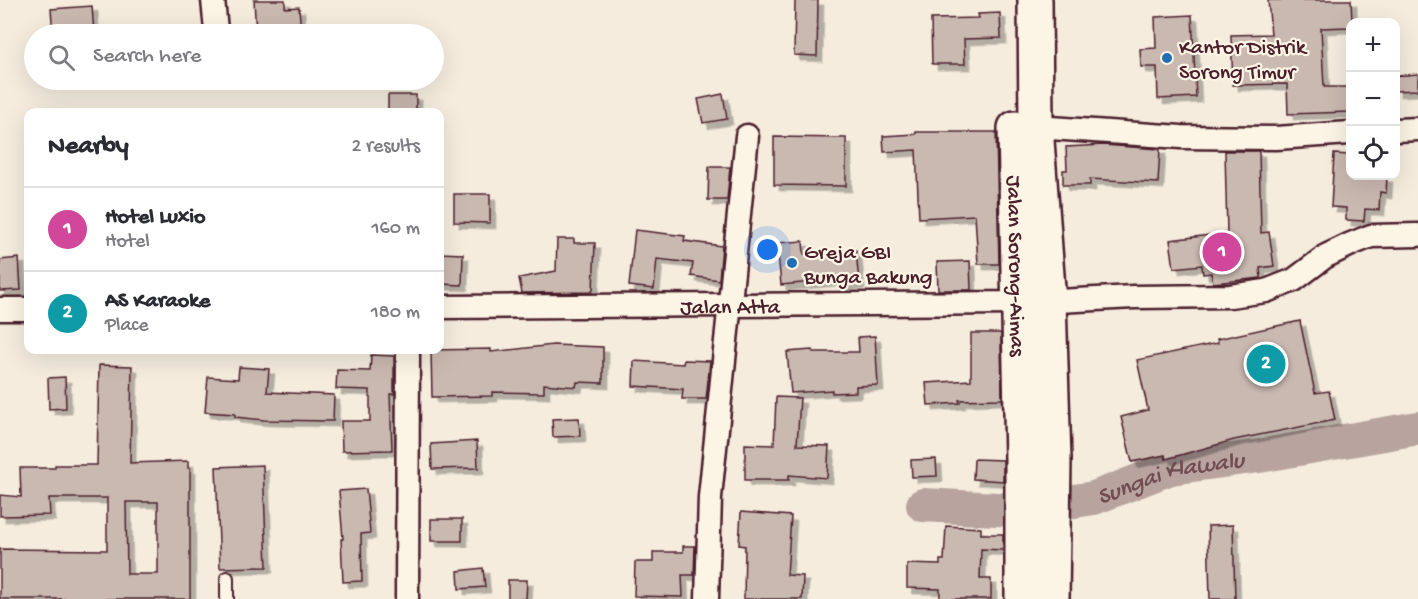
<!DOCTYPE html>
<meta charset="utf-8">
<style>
:root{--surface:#fff;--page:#f7f7f7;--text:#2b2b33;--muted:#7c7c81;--line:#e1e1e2;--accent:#1f6fb2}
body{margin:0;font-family:"Gochi Hand",sans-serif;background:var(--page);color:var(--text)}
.controls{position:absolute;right:18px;top:18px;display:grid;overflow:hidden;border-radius:12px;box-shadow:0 6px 24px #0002}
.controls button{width:54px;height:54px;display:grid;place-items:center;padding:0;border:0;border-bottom:2px solid var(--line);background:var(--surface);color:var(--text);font:30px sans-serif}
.you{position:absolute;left:768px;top:250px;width:21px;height:21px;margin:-15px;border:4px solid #fff;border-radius:50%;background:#1a73e8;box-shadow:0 0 0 9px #1a73e833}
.badge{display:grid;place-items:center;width:39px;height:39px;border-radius:50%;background:var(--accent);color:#fff;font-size:20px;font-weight:700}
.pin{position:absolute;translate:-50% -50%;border:3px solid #fff;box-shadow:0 2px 6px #0006}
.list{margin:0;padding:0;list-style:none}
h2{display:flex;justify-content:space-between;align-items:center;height:78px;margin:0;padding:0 24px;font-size:26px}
h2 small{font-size:20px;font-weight:400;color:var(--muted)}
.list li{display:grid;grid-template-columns:39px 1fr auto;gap:18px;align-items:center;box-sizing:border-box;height:84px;padding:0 24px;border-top:2px solid var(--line)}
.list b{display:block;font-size:22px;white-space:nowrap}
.list p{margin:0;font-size:20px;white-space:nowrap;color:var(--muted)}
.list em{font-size:20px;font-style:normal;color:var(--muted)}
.icon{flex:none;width:33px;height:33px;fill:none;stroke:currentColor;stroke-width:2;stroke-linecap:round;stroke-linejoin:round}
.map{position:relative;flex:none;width:1418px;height:599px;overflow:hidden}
.search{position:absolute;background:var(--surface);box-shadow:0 6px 24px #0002;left:24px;top:24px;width:420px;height:66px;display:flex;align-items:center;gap:15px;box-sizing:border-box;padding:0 21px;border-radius:33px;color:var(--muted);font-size:22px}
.panel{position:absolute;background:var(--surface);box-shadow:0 6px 24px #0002;left:24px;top:108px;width:420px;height:246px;border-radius:12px}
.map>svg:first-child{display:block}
</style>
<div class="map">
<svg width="1418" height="599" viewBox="0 0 1418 599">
<defs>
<filter id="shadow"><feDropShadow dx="5.5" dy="5.5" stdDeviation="0" flood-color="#0004"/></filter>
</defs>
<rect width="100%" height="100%" fill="#f5ecde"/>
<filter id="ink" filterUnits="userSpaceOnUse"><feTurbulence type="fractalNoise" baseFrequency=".0167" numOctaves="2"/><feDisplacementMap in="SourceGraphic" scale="12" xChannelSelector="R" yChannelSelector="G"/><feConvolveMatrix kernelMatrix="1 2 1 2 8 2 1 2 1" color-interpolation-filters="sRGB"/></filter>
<g filter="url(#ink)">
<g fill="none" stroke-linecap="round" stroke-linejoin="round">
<path stroke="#b8a39e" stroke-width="34" id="s1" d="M923 505 1015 510 1094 498 1171 468 1259 456 1418 428"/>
</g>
<g fill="#cab9b1" stroke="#4a1f2b" stroke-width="1.5" fill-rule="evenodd" filter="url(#shadow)">
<path d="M254 0H285V8L299 7 301 34H256Z"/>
<path d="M795 0H818L817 56 794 55Z"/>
<path d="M1268 0H1351L1352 22H1350V27L1321 28 1324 87H1350V112L1288 114 1287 84 1233 85 1231 35 1271 34Z"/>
<path d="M92 6 94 34H53L51 9Z"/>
<path d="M1000 13 1001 38 964 39 965 64H932L931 19 979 18 978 14Z"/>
<path d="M1192 15 1196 97 1158 99 1157 67H1141L1140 49 1156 48 1155 17Z"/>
<path d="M1418 74V90L1395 91V76Z"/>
<path d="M723 94 727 119 703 123 698 99Z"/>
<rect x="388" y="95" width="28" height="17"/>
<path d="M916 132H996L999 264H978L975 215 919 218 916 150 884 152 883 136 916 134Z"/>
<path d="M774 137 846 138V186L774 185Z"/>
<path d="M1103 145 1160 149 1158 183 1090 179V185H1063V170H1067L1066 147Z"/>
<path d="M1225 151H1259L1261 233 1269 232 1274 266 1260 268 1261 278 1213 283 1211 273 1203 274 1202 265 1174 268 1170 240 1227 233Z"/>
<path d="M1334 154 1350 155V176L1387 177 1386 193 1380 192 1379 210 1365 209 1364 221 1346 220V208L1331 207Z"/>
<path d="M709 167H730L727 200H708Z"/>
<path d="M454 194H490V223L454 222Z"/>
<path d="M635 230 685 236 684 241 722 246 719 280 691 276 693 263 657 259 654 289 629 286Z"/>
<path d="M557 239H574V243H595L593 290H592V292L522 293 519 278 556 271Z"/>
<path d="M803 241 804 254 856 250 859 283 835 285 834 280 781 285 777 243Z"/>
<path d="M440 253 463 254 462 285 440 284Z"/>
<path d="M19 258 21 290 0 291V260Z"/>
<path d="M970 261 971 290H938L937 262Z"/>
<path d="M1300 321 1315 393 1329 391 1335 420 1234 440 1166 459 1165 455 1132 462 1121 417 1148 410 1137 360 1218 343 1217 339Z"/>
<path d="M971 333H1001L1002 399 959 400 960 403 928 405 926 383 971 380Z"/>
<path d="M875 336 878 385 856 386V392L832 393V390L791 393 787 352 812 350 813 352H859L858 337Z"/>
<path d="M553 345 603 347V383L577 382 576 387 544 384V393L492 392V396L432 397 431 350 491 349V352Z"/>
<path d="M371 355 394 356V394H390L392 450 342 451 341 421H370V390L336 389 337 370 370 371Z"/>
<path d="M684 360 710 361 706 399H682L683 389 633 386 634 361 683 364Z"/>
<path d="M99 365 132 366 130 463 188 461V468H190V599H0V549L107 550V498H49L50 515 0 516V495L21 497 20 468H55V465H97ZM126 502H158V574H127Z"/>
<path d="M239 367 269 369 267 392 334 395 333 421 264 420 235 417V414L205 412 208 377 238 379Z"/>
<path d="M65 377 66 408 49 409 48 378Z"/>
<path d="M776 397 800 398 797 445 829 446 827 478 789 475V480H745V444L774 445Z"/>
<path d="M579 418 580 436 553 437 552 419Z"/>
<path d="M477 441 478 468 432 469 431 444Z"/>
<path d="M936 459 937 476 912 477 911 460Z"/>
<path d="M974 459 1003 460V481L973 479Z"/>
<path d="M263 465 267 567 220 568 216 467Z"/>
<path d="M366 489 370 533 361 534 362 581 343 582 341 539H343L339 491Z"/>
<path d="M741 512 791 516 787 575 803 576 802 599H744L745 546 739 545Z"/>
<rect x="431" y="519" width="31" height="22"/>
<path d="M1233 525 1235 599H1210L1208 526Z"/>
<path d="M946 526 981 528V534H1003V550L981 549 980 579H991V599H940V589L907 588V564L940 565V560H944Z"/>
<path d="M683 546H695L694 575H682L683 597 634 596 635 562H653V552H683Z"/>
<path d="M483 568 485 587 459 589 458 571Z"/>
<path d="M508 580H527L526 599H508Z"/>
</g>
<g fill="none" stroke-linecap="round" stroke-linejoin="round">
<defs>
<path id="lane" d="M227 599V578"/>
<g id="street">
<path d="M213 0 216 30"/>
<path d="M1036 127 1181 137 1276 138 1350 133"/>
<path d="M1396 130 1418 129"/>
<path id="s2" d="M440 307 1020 303 1134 297 1230 296 1266 291 1294 280 1326 256 1351 244 1371 236 1418 235"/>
<path d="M0 309H28"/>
<path d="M407 599 408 350"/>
<path d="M707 599 710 497 747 136"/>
</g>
<g id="highway">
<path d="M1035 0 1036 127 1049 302 1054 459 1052 599"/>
<path id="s3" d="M1015 128 1022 460V599"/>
</g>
</defs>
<use href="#lane" stroke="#4a1f2b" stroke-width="16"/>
<use href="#street" stroke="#4a1f2b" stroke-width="27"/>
<use href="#highway" stroke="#4a1f2b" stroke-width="38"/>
<use href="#lane" stroke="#fcf5e5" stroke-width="12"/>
<use href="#street" stroke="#fcf5e5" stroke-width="22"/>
<use href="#highway" stroke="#fcf5e5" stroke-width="33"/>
</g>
</g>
<g fill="#1f6fb2" stroke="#fcf5e5" stroke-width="2">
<circle cx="1167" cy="58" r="6"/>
<circle cx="792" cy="263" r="6"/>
</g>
<g text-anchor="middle" stroke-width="4.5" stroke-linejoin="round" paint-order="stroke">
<g font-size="22" fill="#4a1f2b" stroke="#fcf5e5" text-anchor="start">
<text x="1179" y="53">Kantor Distrik<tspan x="1179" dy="25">Sorong Timur</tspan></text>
<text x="804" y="258">Greja GBI<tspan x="804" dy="25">Bunga Bakung</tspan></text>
</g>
<g font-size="22" fill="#4a1f2b" stroke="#fcf5e5">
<text dy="8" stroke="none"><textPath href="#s3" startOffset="138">Jalan Sorong-Aimas</textPath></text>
<text dy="8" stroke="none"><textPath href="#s2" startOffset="290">Jalan Atta</textPath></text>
</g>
<g font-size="24" font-style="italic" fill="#704d53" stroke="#fcf5e5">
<text dy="8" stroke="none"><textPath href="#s1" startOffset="252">Sungai Klawalu</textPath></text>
</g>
</g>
</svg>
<div class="controls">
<button>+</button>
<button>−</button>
<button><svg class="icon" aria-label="locate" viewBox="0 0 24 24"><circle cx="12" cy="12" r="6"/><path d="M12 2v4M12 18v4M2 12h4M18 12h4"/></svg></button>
</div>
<div class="you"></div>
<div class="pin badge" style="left:1222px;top:252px;background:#d1479c">1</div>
<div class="pin badge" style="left:1266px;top:364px;background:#0f9aa8">2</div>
<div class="search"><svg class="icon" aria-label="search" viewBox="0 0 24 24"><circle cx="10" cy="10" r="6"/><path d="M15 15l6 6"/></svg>Search here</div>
<section class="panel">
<h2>Nearby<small>2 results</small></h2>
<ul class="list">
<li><span class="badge" style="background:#d1479c">1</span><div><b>Hotel Luxio</b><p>Hotel</p></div><em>160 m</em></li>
<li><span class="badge" style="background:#0f9aa8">2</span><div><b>AS Karaoke</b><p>Place</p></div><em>180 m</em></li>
</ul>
</section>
</div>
